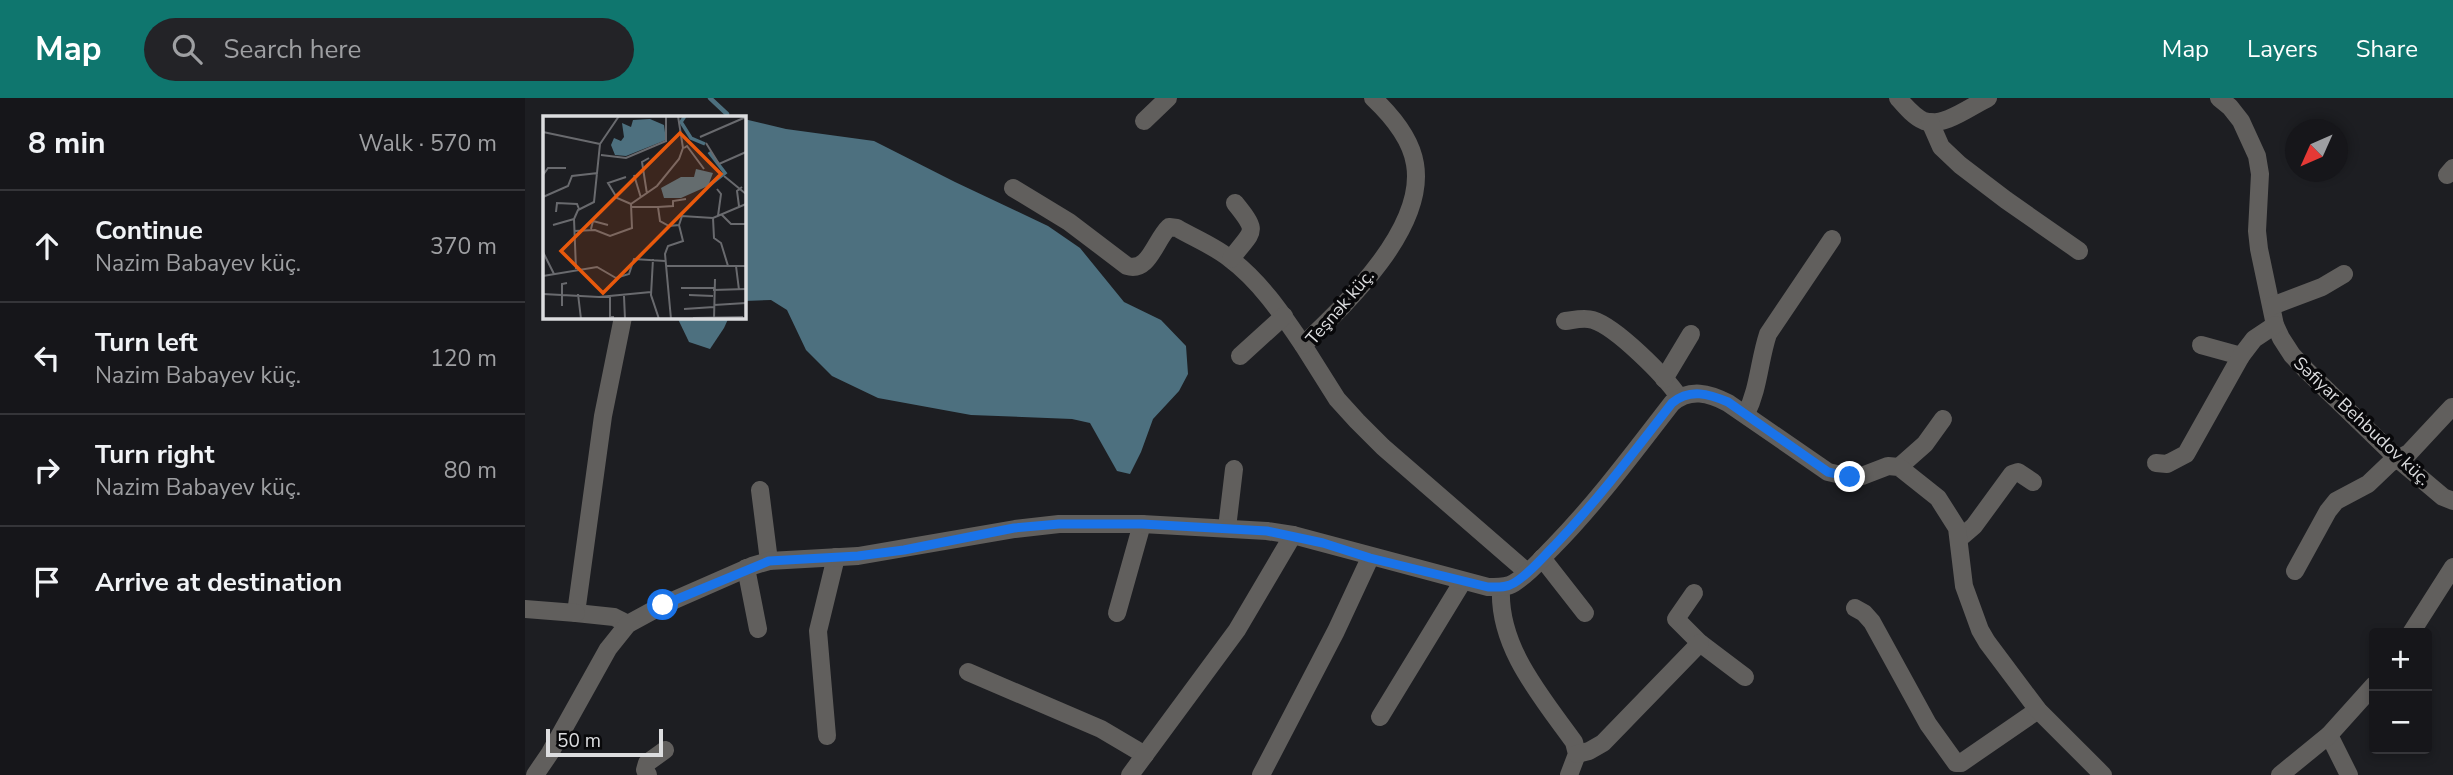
<!DOCTYPE html>
<meta charset="utf-8">
<style>
:root{--surface:#16161a;--page:#232327;--text:#f1f3f6;--muted:#9e9fa2;--line:#353539;--accent:#0f766e}
body{margin:0;font-family:"Nunito Sans",sans-serif;background:var(--page);color:var(--text)}
.controls{position:absolute;right:21px;bottom:21px;display:grid;overflow:hidden;border-radius:7px;box-shadow:0 4px 10px #0003}
.controls button{width:63px;height:63px;display:grid;place-items:center;padding:0;border:0;border-bottom:2px solid var(--line);background:var(--surface);color:var(--text);font:35px sans-serif}
.compass{position:absolute;left:1760px;top:21px;width:63px;height:63px;border-radius:50%;background:var(--surface);box-shadow:0 4px 10px #0003;rotate:225deg}
.scale{position:absolute;left:21px;bottom:18px;width:117px;box-sizing:border-box;padding-left:7px;border:4px solid #dcdddf;border-top:0;font-size:19px;line-height:24px;white-space:nowrap;color:#dcdddf;-webkit-text-stroke:5px #08080a;paint-order:stroke}
.stop{position:absolute;width:21px;height:21px;margin:-16px;border:5px solid #1a73e8;border-radius:50%;background:#fff}
.stop.end{background:#1a73e8;border-color:#fff;box-shadow:0 2px 7px #0008}
.list{margin:0;padding:0;list-style:none}
h2{display:flex;justify-content:space-between;align-items:center;height:91px;margin:0;padding:0 28px;font-size:30px}
h2 small{font-size:23px;font-weight:400;color:var(--muted)}
.list li{display:grid;grid-template-columns:46px 1fr auto;gap:21px;align-items:center;box-sizing:border-box;height:112px;padding:0 28px;border-top:2px solid var(--line)}
.list b{display:block;font-size:26px;white-space:nowrap}
.list p{margin:0;font-size:23px;white-space:nowrap;color:var(--muted)}
.list em{font-size:23px;font-style:normal;color:var(--muted)}
.icon{flex:none;width:38px;height:38px;fill:none;stroke:currentColor;stroke-width:2;stroke-linecap:round;stroke-linejoin:round}
.map{position:relative;flex:none;width:1928px;height:677px;overflow:hidden}
header{display:flex;align-items:center;gap:42px;box-sizing:border-box;height:98px;padding:0 35px;background:var(--accent);color:#fff}
header strong{font-size:33px}
nav{display:flex;gap:38px;margin-inline-start:auto;font-size:24px}
.search{width:490px;height:63px;background:var(--page);display:flex;align-items:center;gap:18px;box-sizing:border-box;padding:0 24px;border-radius:38px;color:var(--muted);font-size:26px}
main{display:flex}
aside{flex:1;background:var(--surface)}
.map>svg:first-child{display:block}
</style>
<header>
<strong>Map</strong>
<div class="search"><svg class="icon" aria-label="search" viewBox="0 0 24 24"><circle cx="10" cy="10" r="6"/><path d="M15 15l6 6"/></svg>Search here</div>
<nav><a>Map</a><a>Layers</a><a>Share</a></nav>
</header>
<main>
<aside>
<h2>8 min<small>Walk · 570 m</small></h2>
<ul class="list">
<li><svg class="icon" aria-label="ahead" viewBox="0 0 24 24"><path d="M12 20V5M6 11l6-6 6 6"/></svg><div><b>Continue</b><p>Nazim Babayev küç.</p></div><em>370 m</em></li>
<li><svg class="icon" aria-label="left" viewBox="0 0 24 24"><path d="M17 20v-9H6M10 6l-5 5 5 5"/></svg><div><b>Turn left</b><p>Nazim Babayev küç.</p></div><em>120 m</em></li>
<li><svg class="icon" aria-label="right" viewBox="0 0 24 24"><path d="M7 20v-9h11M14 6l5 5-5 5"/></svg><div><b>Turn right</b><p>Nazim Babayev küç.</p></div><em>80 m</em></li>
<li><svg class="icon" aria-label="arrive" viewBox="0 0 24 24"><path d="M6 21V4h12l-3 4 3 4H6"/></svg><div><b>Arrive at destination</b></div></li>
</ul>
</aside>
<div class="map">
<svg width="1928" height="677" viewBox="0 0 1928 677">
<rect width="100%" height="100%" fill="#1d1e22"/>
<g fill="#4d707f">
<path d="M219 21 261 31 349 43 430 84 523 128 555 150 599 204 636 222 661 248 663 276 654 293 628 321 616 354 605 376 592 373 565 325 547 321 446 317 353 300 307 278 281 252 262 212 246 202 219 203Z"/>
<path d="M152 219H204L199 230 185 251 164 244Z"/>
</g>
<g fill="none" stroke-linecap="round" stroke-linejoin="round">
<path stroke="#4d707f" stroke-width="4.5" d="M185 0 202 16"/>
<g stroke="#615f5d" stroke-width="18">
<path d="M848 0C866 17 886 41 890 66 901 131 820 207 778 247L812 301 832 323 858 349 1002 474"/>
<path d="M1373 0C1380 8 1389 19 1399 23 1418 30 1446 8 1463 0"/>
<path d="M1694 0 1705 9 1716 23 1732 58 1735 76 1732 133 1734 151 1750 227 1756 240 1767 257 1781 272 1873 361 1918 399 1928 403"/>
<path d="M619 23 643 0"/>
<path d="M1405 24 1416 49 1435 67 1481 102 1554 153"/>
<path d="M1922 77 1928 70"/>
<path d="M488 90 544 124 602 168C624 175 630 142 644 129L652 130C669 140 689 148 704 160 735 183 757 216 778 247"/>
<path d="M706 161C728 131 735 136 710 105"/>
<path d="M1747 208 1797 189 1819 176"/>
<path d="M98 219 78 318 51 515 89 519 103 526"/>
<path d="M1040 223C1049 222 1059 219 1068 222 1091 229 1140 278 1154 299"/>
<path d="M1676 247 1716 258"/>
<path d="M715 258 759 218"/>
<path d="M1139 281 1166 236"/>
<path d="M1221 316C1234 290 1234 263 1243 236L1307 141"/>
<path d="M1631 365 1642 366 1661 356 1716 258 1729 241 1750 227"/>
<path d="M1374 369 1400 346 1418 321"/>
<path d="M235 392 244 463"/>
<path d="M702 430 709 371"/>
<path d="M1435 440 1449 428 1487 376 1493 374 1508 384"/>
<path d="M1017 460 1060 515"/>
<path d="M221 470 233 531"/>
<path d="M1770 473 1803 413 1811 403 1843 386 1865 365 1884 355 1927 309"/>
<path d="M976 490C973 549 1016 598 1049 644L1052 656 1044 677"/>
<path d="M1169 495 1151 521 1175 545 1220 579"/>
<path d="M1330 510 1339 515 1347 524 1403 626 1431 665H1436L1513 612"/>
<path d="M0 511 51 515"/>
<path d="M592 515 617 426"/>
<path d="M1886 535 1928 469"/>
<path d="M443 574 576 631 620 657"/>
<path d="M855 619 938 483"/>
<path d="M1804 637 1824 677"/>
<path d="M302 638 293 533 311 459"/>
<path d="M1052 656 1064 653 1078 645 1175 545"/>
<path d="M10 677 25 655 83 551 103 526 138 507 227 468 244 463 333 458 490 431 534 426H617L742 433 768 437 963 489C972 489 981 490 989 485 1004 476 1017 460 1029 448 1072 404 1109 354 1147 305 1165 290 1184 295 1203 305L1303 374 1325 379 1337 378 1363 368 1374 369 1413 400 1432 430 1439 488 1455 532 1462 544 1513 612 1578 677"/>
<path d="M123 677 120 672 122 665 140 652"/>
<path d="M605 677 712 532 768 437"/>
<path d="M736 677 811 533 845 460"/>
<path d="M1755 677 1804 637 1849 587"/>
</g>
</g>
<g fill="none" stroke-linecap="round" stroke-linejoin="round">
<path stroke="#1a73e8" stroke-width="9" d="M138 507 244 463 333 458 379 452 489 430 534 426H617L742 433 798 445 845 460 963 489C972 489 981 490 989 485 1004 476 1017 460 1029 448 1072 403 1109 354 1147 305 1165 290 1184 296 1203 304L1303 374 1325 379"/>
</g>
<g text-anchor="middle" stroke-width="7" stroke-linejoin="round" paint-order="stroke">
<g font-size="18" fill="#dcdddf" stroke="#08080a">
<text transform="translate(815 209) rotate(-49)" y="6">Teşnək küç.</text>
<text transform="translate(1837 323) rotate(43)" y="6">Səfiyar Behbudov küç.</text>
</g>
</g>
<g transform="translate(18 18)">
<rect width="203" height="203" fill="#1d1e22"/>
<path d="M107 3 121 9 123 24 83 40 72 39 68 29 71 22 78 25 81 21 79 7 88 11 90 4ZM153 53 170 57 165 70 138 82H121L118 72 138 61H151Z" fill="#4d707f"/>
<path fill="none" stroke="#4d707f" stroke-width="3.5" d="M142 0 138 6 148 22 162 28M165 70 182 57 166 36"/>
<path fill="none" stroke="#696a6e" stroke-width="2" d="M0 16 57 28M157 21 203 1M163 27 176 48 203 36M141 32 144 30 161 53M58 39 83 42 123 25V0M0 59 5 52H23M91 59 98 82M181 60 203 78M83 61 65 67 74 82 88 88M174 73 178 78 175 100M104 78 99 46 106 42M0 81 25 70 29 60 55 57M196 90 194 75 199 71M88 91H115L117 105 126 110 136 109 139 100 170 102 203 88M115 91 130 90V85L143 83M13 96 14 87 34 88 36 93M178 98 188 108H203M170 102 171 122 178 127 185 150M10 109 31 103M48 113 50 105 65 109M31 115 52 114 67 120 89 112 88 88 114 70 136 43 140 32 135 0M0 136 11 158M110 143 108 179 116 203M123 150H203M193 150 196 174M33 153 31 103 35 94 51 86 57 28 76 0M0 160 54 151 73 162 86 158 91 143 122 145M138 172H171M170 174 203 173M0 178 56 181 108 176M35 178 38 203M146 179 170 180M67 180V201H71M81 180 82 203M171 189 203 187M19 190V168L24 167M141 193 171 191M150 202 200 201M128 203 122 138 125 130 140 125 136 109M171 203 172 163"/>
<path fill="#e8590c" fill-opacity="0.15" stroke="#e8590c" stroke-width="3.5" d="M137 17 178 58 60 177 18 135Z"/>
<rect width="203" height="203" fill="none" stroke="#dcdddf" stroke-width="3.5"/>
</g>
</svg>
<div class="controls">
<button>+</button>
<button>−</button>
</div>
<svg class="compass" viewBox="-18 -18 36 36"><path d="M0-13l5 13h-10z" fill="#e53935"/><path d="M0 13l5-13h-10z" fill="#9e9fa2"/></svg>
<div class="scale">50 m</div>
<div class="stop" style="left:138px;top:507px"></div>
<div class="stop end" style="left:1325px;top:379px"></div>
</div>
</main>
